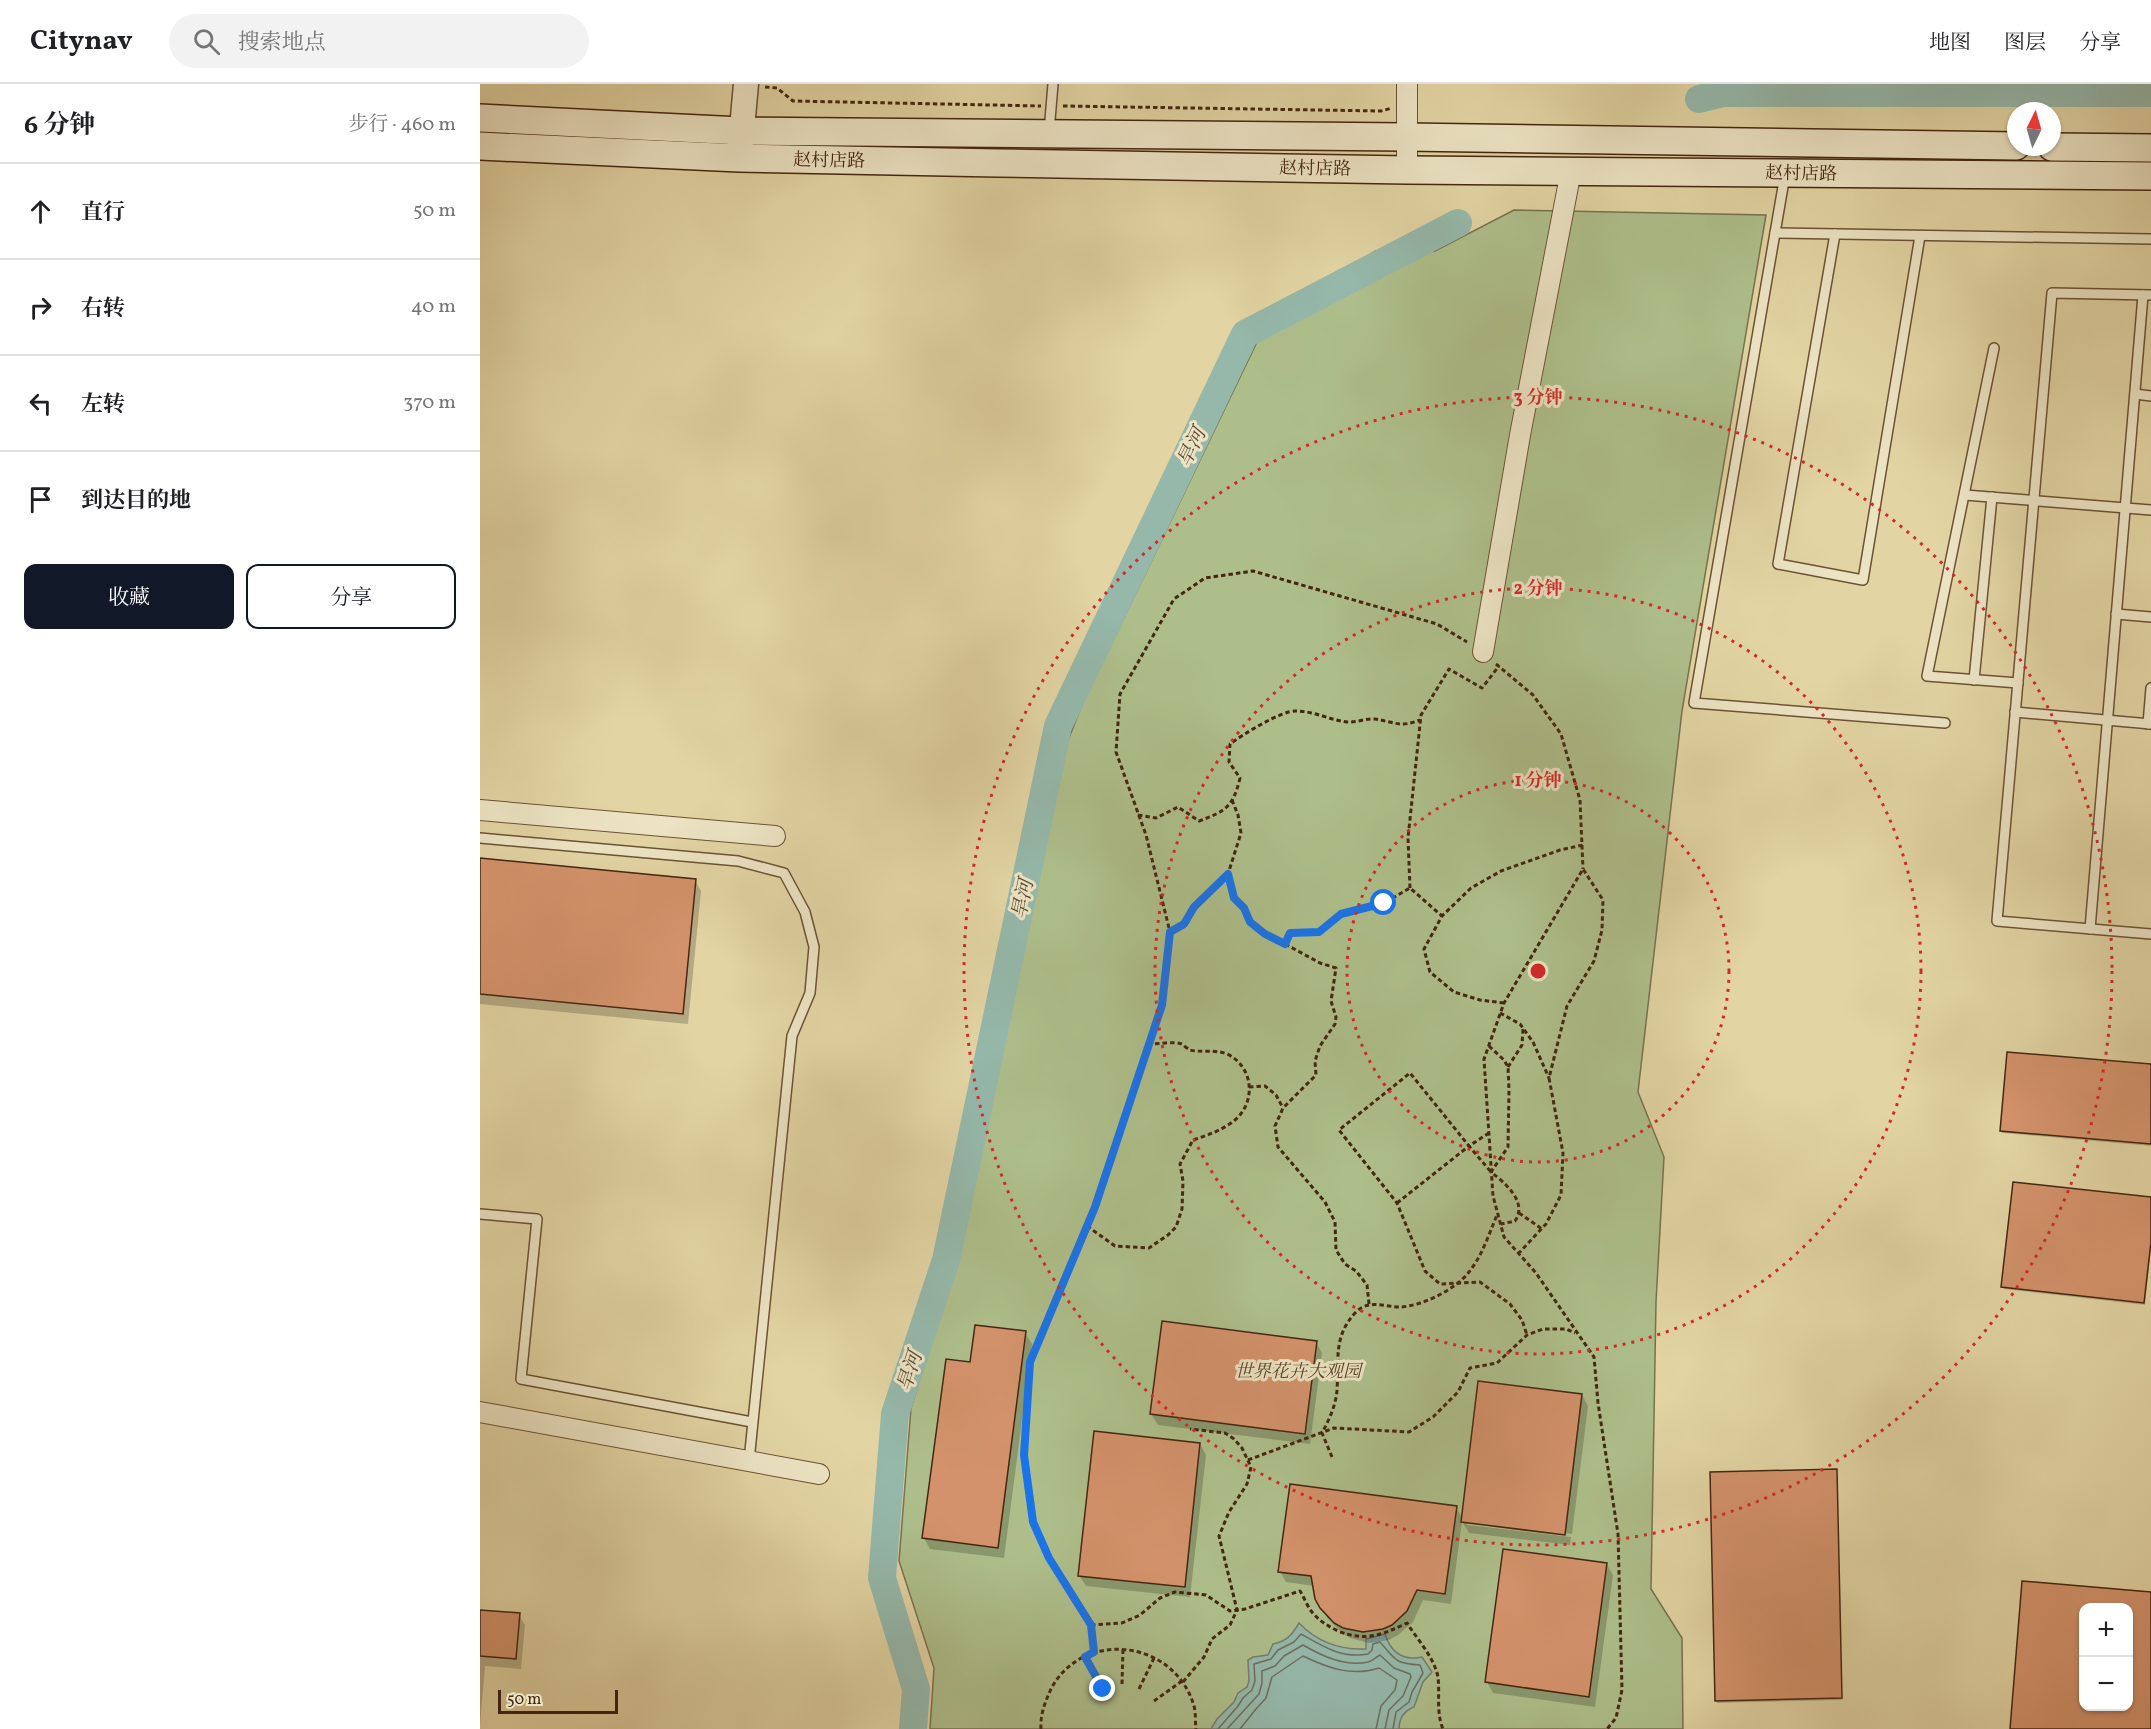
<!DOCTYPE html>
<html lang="zh">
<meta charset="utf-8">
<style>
:root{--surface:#fff;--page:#f2f2f2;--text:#202124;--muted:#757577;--line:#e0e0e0;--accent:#111827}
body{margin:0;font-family:Vollkorn,"Noto Serif SC",serif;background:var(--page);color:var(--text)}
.controls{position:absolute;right:18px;bottom:18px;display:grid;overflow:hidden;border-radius:12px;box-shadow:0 2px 4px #0004}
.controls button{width:54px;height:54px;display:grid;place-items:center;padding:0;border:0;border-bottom:2px solid var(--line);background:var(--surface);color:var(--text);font:30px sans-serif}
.compass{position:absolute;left:1527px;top:18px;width:54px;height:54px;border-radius:50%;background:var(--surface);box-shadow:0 2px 4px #0004;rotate:5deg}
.scale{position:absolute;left:18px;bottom:15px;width:120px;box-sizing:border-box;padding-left:6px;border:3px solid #442610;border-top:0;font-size:16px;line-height:21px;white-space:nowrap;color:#442610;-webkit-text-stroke:4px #ece3c3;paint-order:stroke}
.stop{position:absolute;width:18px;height:18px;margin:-14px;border:4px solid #1a73e8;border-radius:50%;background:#fff}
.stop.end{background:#1a73e8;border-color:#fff;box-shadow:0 2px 6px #0008}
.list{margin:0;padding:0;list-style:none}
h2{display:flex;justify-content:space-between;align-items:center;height:78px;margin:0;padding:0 24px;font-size:26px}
h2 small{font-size:20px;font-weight:400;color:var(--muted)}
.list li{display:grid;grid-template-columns:39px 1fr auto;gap:18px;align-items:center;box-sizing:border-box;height:96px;padding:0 24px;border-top:2px solid var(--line)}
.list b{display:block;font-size:22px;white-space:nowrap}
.list em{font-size:20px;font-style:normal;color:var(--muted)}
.actions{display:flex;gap:12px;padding:18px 24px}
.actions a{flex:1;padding:14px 0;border:2px solid var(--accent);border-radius:12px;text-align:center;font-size:21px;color:var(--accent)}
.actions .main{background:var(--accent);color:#fff}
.icon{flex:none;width:33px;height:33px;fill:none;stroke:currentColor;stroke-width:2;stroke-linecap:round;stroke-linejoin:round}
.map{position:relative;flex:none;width:1671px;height:1645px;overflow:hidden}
header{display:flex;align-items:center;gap:36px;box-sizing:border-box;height:84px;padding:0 30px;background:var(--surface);border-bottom:2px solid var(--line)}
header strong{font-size:28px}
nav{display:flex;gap:33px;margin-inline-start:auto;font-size:21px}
.search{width:420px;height:54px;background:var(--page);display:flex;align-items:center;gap:15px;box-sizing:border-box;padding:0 21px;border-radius:33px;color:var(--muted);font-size:22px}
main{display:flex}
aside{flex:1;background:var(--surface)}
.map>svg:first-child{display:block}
</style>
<header>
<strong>Citynav</strong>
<div class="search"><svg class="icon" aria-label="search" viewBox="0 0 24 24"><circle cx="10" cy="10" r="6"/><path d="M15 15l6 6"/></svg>搜索地点</div>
<nav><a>地图</a><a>图层</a><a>分享</a></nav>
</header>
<main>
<aside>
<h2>6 分钟<small>步行 · 460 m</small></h2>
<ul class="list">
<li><svg class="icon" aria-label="ahead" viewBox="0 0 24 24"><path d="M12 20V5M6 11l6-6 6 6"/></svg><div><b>直行</b></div><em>50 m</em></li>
<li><svg class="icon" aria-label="right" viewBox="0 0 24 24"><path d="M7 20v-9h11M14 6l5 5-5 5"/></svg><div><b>右转</b></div><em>40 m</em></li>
<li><svg class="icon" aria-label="left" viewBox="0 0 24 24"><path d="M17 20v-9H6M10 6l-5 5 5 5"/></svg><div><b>左转</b></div><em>370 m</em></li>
<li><svg class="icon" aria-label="arrive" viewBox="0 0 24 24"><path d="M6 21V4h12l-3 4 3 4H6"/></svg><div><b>到达目的地</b></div></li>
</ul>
<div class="actions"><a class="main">收藏</a><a>分享</a></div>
</aside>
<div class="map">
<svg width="1671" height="1645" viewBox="0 0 1671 1645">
<rect width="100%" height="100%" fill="#e2d4a3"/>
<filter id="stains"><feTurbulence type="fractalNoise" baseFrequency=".00333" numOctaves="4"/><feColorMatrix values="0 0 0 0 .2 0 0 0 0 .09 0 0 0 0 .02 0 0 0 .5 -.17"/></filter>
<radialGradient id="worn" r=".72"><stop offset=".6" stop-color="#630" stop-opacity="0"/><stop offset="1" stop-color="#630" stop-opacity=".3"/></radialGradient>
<path fill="#adbe8a" stroke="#78724d" stroke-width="1.5" d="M1034 126 1286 131 1202 627 1158 1008 1184 1073 1176 1218 1171 1505 1202 1554 1203 1645H450L454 1584 419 1477 431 1324 481 1166 562 724 601 623 778 256 895 167H955Z"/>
<path fill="#95b8aa" stroke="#757e6c" stroke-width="1.5" d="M819 1539C837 1558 860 1566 886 1565V1555L905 1550C911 1569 923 1577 942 1573L952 1588 943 1598 934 1623C924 1627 919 1634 919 1645H731L737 1635 754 1618 758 1609 767 1603 769 1597 768 1576 773 1573 788 1571 793 1560C807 1557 812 1551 819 1539Z"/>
<g fill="#0003">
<path d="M0 775 215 796 221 807 208 940 0 920Z"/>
<path d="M1671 982V1062L1522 1049 1521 1047Z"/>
<path d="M1671 1115V1163L1665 1221 1524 1205 1523 1203Z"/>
<path d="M545 1249 552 1260 524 1474 450 1465 444 1454 491 1280Z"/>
<path d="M836 1258 842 1269 830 1360 678 1341 671 1330Z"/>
<path d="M1102 1311 1108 1322 1092 1450 987 1437V1441L1091 1453 1090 1461 989 1449 982 1437 971 1520 943 1516 933 1538 918 1551 909 1556 889 1559 870 1554 862 1549 848 1535 841 1523 834 1502 806 1498 800 1487 976 1424 983 1435Z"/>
<path d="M720 1360 726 1371 710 1513 606 1502 599 1491Z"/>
<path d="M1357 1389 1362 1616 1237 1619 1236 1617Z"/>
<path d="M1127 1481 1133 1491 1115 1623 1013 1609 1007 1598Z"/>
<path d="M0 1527 39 1531 45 1541 41 1585 5 1582 0 1641Z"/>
</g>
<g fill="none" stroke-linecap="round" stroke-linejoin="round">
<g stroke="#6c6f5d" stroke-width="1.5">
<path d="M738 1645 758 1622 763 1614 772 1606 775 1597 774 1580 791 1575 798 1566 814 1558 821 1550C842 1562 862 1575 888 1570L892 1566 893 1560 900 1558C917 1577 914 1579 940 1581L943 1589 932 1608 929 1618 916 1628 913 1645"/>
<path d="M747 1645 779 1610 782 1599V1587L795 1582 804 1572 823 1561C842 1572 865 1583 888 1578 892 1577 896 1573 900 1571L914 1584 930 1590 931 1593 923 1612 909 1626 905 1645"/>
<path d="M760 1645 776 1625 786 1614 792 1593 823 1572C848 1584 872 1593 899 1584L917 1596 915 1606 901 1622 896 1645"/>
</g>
<g stroke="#95b8aa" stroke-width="28">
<path d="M1219 15 1244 9H1671"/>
<path d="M433 1645 436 1605 402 1494 415 1330 466 1176 578 642 765 250 978 139"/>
</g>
</g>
<g fill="#d3926b" stroke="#442610" stroke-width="1.5" fill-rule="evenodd">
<path d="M0 774 216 795 203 930 0 910Z"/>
<path d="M1527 968 1671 980V1060L1520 1047Z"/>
<path d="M1533 1098 1671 1113V1158L1664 1219 1521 1203Z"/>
<path d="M682 1237 837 1257 825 1350 670 1330Z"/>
<path d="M495 1241 546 1247 518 1464 442 1454 466 1275 490 1278Z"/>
<path d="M998 1297 1102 1310 1085 1451 981 1438Z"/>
<path d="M614 1347 720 1359 705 1503 598 1492Z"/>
<path d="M1357 1385 1362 1614 1235 1617 1230 1388Z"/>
<path d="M810 1400 977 1422 965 1510 937 1506 927 1527 912 1541 903 1545 883 1548 863 1544 854 1539 840 1524 835 1515 831 1492 798 1488Z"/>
<path d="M1023 1465 1127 1479 1109 1613 1005 1598Z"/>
<path d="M1542 1497 1671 1508V1645H1530ZM1604 1524H1648V1622H1604Z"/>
<path d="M0 1526 40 1529 36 1575 0 1572Z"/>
</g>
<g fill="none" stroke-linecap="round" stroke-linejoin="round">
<defs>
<g id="service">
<path d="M569 48 573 0"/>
<path d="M1305 91 1214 619 1465 639"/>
<path d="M1295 149 1671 155"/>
<path d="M1355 150 1298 480 1383 496 1440 152"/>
<path d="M1671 211 1572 209 1517 837 1671 850"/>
<path d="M1514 264 1447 592 1538 599"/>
<path d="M1655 310 1671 312"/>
<path d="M1485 411 1671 426"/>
<path d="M1636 530 1671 533"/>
<path d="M1494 596 1512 413"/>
<path d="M1535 628 1671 640"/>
<path d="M1668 640 1671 604"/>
<path d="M0 754 258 777 304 789 325 828 334 863 330 909 312 952 269 1377"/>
<path d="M1610 845 1663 211"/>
<path d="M0 1130 57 1135 41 1295 272 1338"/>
</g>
<g id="minor">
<path d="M927 0V86"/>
<path d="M1003 568 1040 351 1091 87"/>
<path d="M0 726 295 752"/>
<path d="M0 1328 339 1390"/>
</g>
<path id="tertiary" d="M260 66 266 0"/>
<g id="secondary">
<path d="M0 34 261 47 927 53 1536 62"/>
<path d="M0 62 259 74 518 79 927 86 1671 92"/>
<path d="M1572 63 1671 64"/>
</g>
</defs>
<use href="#service" stroke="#6c5235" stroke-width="12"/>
<use href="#minor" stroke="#6c5235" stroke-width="22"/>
<use href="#tertiary" stroke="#6c5235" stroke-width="27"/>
<use href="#secondary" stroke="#442610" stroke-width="30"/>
<g stroke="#442610" stroke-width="3" stroke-dasharray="4.5 3" stroke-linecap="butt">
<path d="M285 3 297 4 313 17 561 22"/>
<path d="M583 22 901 27 912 24"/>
<path d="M1016 580 1053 611 1081 650 1100 716 1103 785"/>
<path d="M752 716 758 731 761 749 748 790 754 814 764 824 770 838 785 850 805 860"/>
<path d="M658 731 676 734 698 723 719 737C746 727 753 723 760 694L749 678 750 660C762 651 802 626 816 627 834 627 850 636 867 638 876 639 886 634 895 635 914 638 920 644 940 636"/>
<path d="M930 804 928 754 941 631 969 585 1002 604 1019 582"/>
<path d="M690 848 704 840 714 823 748 790"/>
<path d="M1024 919 1000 916 974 908 950 888 944 865 962 832 991 804 1021 787 1080 766 1103 761"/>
<path d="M1020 929 1040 940 1053 958 1069 994"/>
<path d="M1009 962 1024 976 1028 983 1029 1006 1028 1063 1011 1088C1025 1099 1048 1118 1035 1137L1021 1140"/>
<path d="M1028 983 1042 961 1043 944"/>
<path d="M769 1003 785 1002 796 1011 803 1024"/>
<path d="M1009 1049 989 1062 1011 1088"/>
<path d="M917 1119 989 1062 930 989 859 1046 917 1119 945 1187 960 1200 1000 1198 1030 1220 1042 1236 1047 1251"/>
<path d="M1039 1129 1062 1145"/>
<path d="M607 1142 635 1162 669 1164 688 1151 696 1143 702 1125 703 1097 700 1080 713 1056C728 1051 743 1046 755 1036 777 1017 773 982 747 970 734 965 722 969 710 966 708 965 703 961 702 960 694 957 679 960 669 960"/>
<path d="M1038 1170 1066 1140 1081 1111 1083 1069 1069 994 1087 922 1114 877 1122 846 1123 816 1103 785 1024 919 1004 975 1013 1112 1024 1153 1056 1189 1114 1273 1118 1319 1138 1450 1142 1606 1136 1634 1127 1645"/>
<path d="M889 1220 887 1201 876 1187 865 1180 856 1166 855 1138 845 1118 798 1063 795 1042 803 1024 836 991 835 977 840 962 855 940 856 933 851 917 856 884 840 879 805 860 811 849 839 848 861 830 904 819 930 804 962 832"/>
<path d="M852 1373 842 1349C849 1336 856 1321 857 1306 859 1275 853 1252 876 1228 889 1215 904 1223 920 1223 942 1222 975 1206 989 1188 1002 1172 1009 1150 1017 1131"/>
<path d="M768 1376 854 1344 929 1348 953 1333 978 1308 990 1284 1017 1279 1047 1251 1063 1245H1086L1095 1249"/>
<path d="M611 1541 642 1539 660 1531 680 1514 695 1508 726 1511 750 1527 765 1525 820 1507C824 1513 827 1522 832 1528 839 1537 848 1542 858 1547 885 1558 902 1551 927 1539 937 1555 954 1573 958 1593 960 1610 956 1629 963 1645"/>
<path d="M614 1568 611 1541 569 1474 553 1438 544 1371 550 1278 615 1123 682 921 690 848 666 751 636 668 640 610 694 515 725 494 773 487 957 540 987 558"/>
<path d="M605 1573 623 1605"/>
<path d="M703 1598 724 1573 732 1555 750 1541 757 1526 739 1452 749 1428 767 1400 771 1383 762 1364 754 1355 745 1349 710 1345"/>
<path d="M642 1600 643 1565"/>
<path d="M659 1605 674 1574"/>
<path d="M674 1617 702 1597"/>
<path d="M561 1645C560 1631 565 1618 571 1605 603 1544 695 1556 714 1622 716 1629 715 1638 716 1645"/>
</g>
<use href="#service" stroke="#ece3c3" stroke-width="9"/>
<use href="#minor" stroke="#ece3c3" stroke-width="20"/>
<use href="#tertiary" stroke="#ece3c3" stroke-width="24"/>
<use href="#secondary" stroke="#ece3c3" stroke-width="27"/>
</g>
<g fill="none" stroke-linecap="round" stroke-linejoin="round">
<path stroke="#1a73e8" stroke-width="8" d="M623 1605 605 1573 614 1568 611 1541 569 1474 553 1438 544 1371 550 1278 615 1123 682 921 690 848 704 840 714 823 748 790 754 814 764 824 770 838 785 850 805 860 810 849 839 848 861 830 904 819"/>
</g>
<g fill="none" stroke="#d62828" stroke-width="3" stroke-dasharray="3 6">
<circle cx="1058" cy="887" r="191"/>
<circle cx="1058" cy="887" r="383"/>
<circle cx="1058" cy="887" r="574"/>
</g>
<g text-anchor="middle" stroke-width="6" stroke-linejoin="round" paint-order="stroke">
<g font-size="18" fill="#442610" stroke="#ece3c3">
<text transform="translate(349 76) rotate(1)" y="6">赵村店路</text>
<text transform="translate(835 84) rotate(1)" y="6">赵村店路</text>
<text transform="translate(1321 89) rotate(1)" y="6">赵村店路</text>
</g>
<g font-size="18" font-style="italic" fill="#594428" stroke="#ece3c3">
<text x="818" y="1293">世界花卉大观园</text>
</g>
<g font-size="20" font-style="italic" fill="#584a36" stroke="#ece3c3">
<text transform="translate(711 363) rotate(-64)" y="7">旱河</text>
<text transform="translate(542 815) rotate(-78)" y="7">旱河</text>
<text transform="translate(429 1287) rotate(-72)" y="7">旱河</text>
</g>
</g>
<circle cx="1058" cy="887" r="9" fill="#d62828" stroke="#ece3c3" stroke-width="3"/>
<g font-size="18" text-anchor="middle" font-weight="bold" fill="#d62828" stroke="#ece3c3" stroke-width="6" stroke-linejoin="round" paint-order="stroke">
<text x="1058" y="319">3 分钟</text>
<text x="1058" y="510">2 分钟</text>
<text x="1058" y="702">1 分钟</text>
</g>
<rect width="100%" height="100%" filter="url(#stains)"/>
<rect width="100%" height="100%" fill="url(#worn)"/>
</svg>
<div class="controls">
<button>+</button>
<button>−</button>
</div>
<svg class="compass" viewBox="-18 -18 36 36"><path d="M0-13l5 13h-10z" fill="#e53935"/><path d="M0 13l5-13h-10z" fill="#757577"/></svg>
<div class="scale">50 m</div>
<div class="stop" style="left:904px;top:819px"></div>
<div class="stop end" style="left:623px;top:1605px"></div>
</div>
</main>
